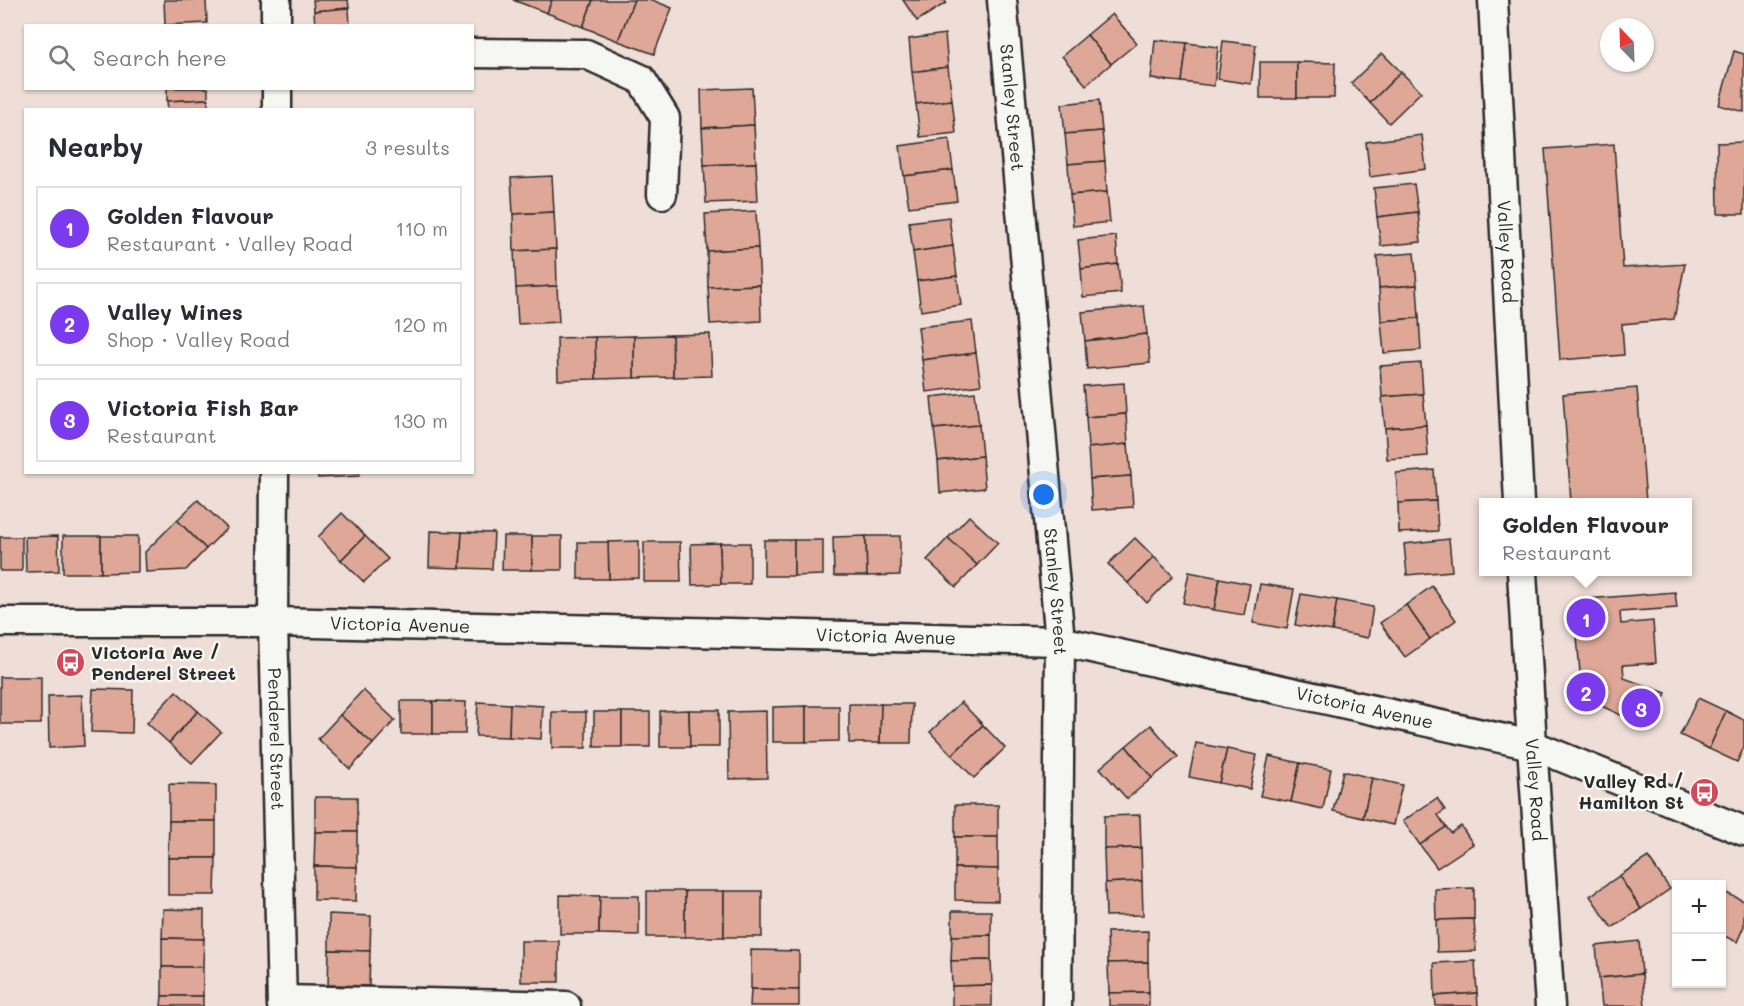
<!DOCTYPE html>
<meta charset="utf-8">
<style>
:root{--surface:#fff;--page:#f7f7f7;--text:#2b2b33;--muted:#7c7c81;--line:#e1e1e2;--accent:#7c3aed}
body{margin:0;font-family:Mali,sans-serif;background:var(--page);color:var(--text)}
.controls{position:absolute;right:18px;bottom:18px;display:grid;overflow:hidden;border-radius:0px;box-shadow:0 2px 4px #0004}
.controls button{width:54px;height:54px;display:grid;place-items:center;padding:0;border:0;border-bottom:2px solid var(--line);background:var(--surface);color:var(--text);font:30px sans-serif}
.compass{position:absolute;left:1600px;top:18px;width:54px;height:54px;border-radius:50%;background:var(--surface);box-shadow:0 2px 4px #0004;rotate:337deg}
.you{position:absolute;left:1044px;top:495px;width:21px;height:21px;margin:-15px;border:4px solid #fff;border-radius:50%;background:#1a73e8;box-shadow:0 0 0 9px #1a73e833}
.badge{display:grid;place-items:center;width:39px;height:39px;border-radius:50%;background:var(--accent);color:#fff;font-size:20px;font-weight:700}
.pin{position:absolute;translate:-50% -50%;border:3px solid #fff;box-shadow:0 2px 6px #0006}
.popup{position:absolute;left:1479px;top:498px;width:213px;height:78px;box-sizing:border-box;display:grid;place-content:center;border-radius:0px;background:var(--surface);filter:drop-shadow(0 2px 4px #0005);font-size:20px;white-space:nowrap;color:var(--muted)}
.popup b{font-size:22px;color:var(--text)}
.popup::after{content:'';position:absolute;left:50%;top:100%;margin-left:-12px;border:12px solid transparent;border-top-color:var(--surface)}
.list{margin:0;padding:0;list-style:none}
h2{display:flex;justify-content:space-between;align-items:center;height:78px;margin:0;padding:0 24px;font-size:26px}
h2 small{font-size:20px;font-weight:400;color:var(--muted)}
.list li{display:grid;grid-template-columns:39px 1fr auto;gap:18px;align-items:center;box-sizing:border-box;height:84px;margin:0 12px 12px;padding:0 12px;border:2px solid var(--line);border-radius:0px}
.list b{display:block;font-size:22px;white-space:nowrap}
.list p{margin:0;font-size:20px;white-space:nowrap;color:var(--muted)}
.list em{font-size:20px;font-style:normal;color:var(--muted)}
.icon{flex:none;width:33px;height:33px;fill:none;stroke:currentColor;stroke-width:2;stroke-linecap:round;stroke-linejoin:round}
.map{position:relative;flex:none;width:1744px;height:1006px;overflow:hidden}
.search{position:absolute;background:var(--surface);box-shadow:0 2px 4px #0004;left:24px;top:24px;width:450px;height:66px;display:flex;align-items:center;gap:15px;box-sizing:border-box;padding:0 21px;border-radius:0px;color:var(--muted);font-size:22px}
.panel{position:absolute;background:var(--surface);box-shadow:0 2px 4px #0004;left:24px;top:108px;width:450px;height:366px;border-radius:0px}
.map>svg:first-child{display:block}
</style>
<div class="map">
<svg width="1744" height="1006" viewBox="0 0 1744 1006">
<rect width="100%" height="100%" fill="#efded7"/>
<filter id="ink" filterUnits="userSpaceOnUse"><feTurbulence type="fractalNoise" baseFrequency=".0167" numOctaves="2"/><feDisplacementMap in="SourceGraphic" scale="12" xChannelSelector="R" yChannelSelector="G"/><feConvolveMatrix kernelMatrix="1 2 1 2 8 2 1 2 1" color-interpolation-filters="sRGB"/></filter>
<g filter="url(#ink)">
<g fill="#dfa797" stroke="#2b2b2b" stroke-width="1.5">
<path d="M164 0H206L207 23 165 25Z"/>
<path d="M313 0H348L349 8 314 11Z"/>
<path d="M513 0H552L547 13Z"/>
<path d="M552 0H593L583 27 547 13Z"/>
<path d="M593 0H634L618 41 583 27Z"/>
<path d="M634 0H652L672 8 654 54 618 41Z"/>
<path d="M903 0H945L946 3 917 21Z"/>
<path d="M349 8 350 26H315L314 11Z"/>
<path d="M1112 14 1137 43 1111 64 1087 35Z"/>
<path d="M945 34 948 67 912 72 909 39Z"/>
<path d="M1087 35 1111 64 1086 85 1062 56Z"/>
<path d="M1155 40 1187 43 1182 82 1151 79Z"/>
<path d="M1223 41 1256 45 1251 84 1218 79Z"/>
<path d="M1187 43 1218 47 1214 86 1182 82Z"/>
<path d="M1734 51 1744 54V112L1719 105Z"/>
<path d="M1382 53 1401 72 1370 103 1351 83Z"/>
<rect x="1260" y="62" width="37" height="36"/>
<path d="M1297 62 1335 63 1334 98H1297Z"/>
<path d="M948 67 952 100 916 104 912 72Z"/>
<path d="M1401 72 1421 92 1389 123 1370 103Z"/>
<path d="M167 88H208V99L167 101Z"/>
<path d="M752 88 754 125 702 128 701 90Z"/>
<path d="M208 99V110H168L167 101Z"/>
<path d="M952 100 956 133 920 137 916 104Z"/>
<path d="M1099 100 1102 131 1065 134 1062 104Z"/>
<path d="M754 125 756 163 704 165 702 128Z"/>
<path d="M1102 131 1105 161 1068 164 1065 134Z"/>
<path d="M1422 135 1426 169 1370 177 1366 142Z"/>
<path d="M949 139 953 170 904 176 900 146Z"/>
<path d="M1744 142V214H1718L1717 143Z"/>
<path d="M1614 144 1623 268 1685 264 1674 319 1622 324 1624 355 1560 360 1545 149Z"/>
<path d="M1105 161 1107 192 1070 195 1068 164Z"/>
<path d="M756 163 758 201 706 203 704 165Z"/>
<path d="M953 170 957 201 909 207 904 176Z"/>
<path d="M552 176 554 212 513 214 511 178Z"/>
<path d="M1414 184 1418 212 1377 217 1374 188Z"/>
<path d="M1107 192 1110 222 1073 226 1070 195Z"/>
<path d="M756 211 758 248 707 251 705 214Z"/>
<path d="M554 212 556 249 514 251 513 214Z"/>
<path d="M1418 212 1421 242 1381 246 1377 217Z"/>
<path d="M949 217 953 246 913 252 909 222Z"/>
<path d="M1116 236 1118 264 1081 269 1078 240Z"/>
<path d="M953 246 957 276 917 281 913 252Z"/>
<path d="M758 248 760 285 708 287 707 251Z"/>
<path d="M556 249 557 286 516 288 514 251Z"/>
<path d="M1414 253 1417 285 1379 288 1377 256Z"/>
<path d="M1118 264 1121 293 1083 297 1081 269Z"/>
<path d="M957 276 961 305 921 311 917 281Z"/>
<path d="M760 285 761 321 710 324 708 287Z"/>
<path d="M1417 285 1419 318 1381 321 1379 288Z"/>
<path d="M557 286 559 322 518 324 516 288Z"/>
<path d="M1144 306 1147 334 1085 341 1082 312Z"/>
<path d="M1419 318 1421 350 1384 353 1381 321Z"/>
<path d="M972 321 976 353 922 360 918 327Z"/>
<path d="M710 334 712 376 673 377 672 335Z"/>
<path d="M1147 334 1150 363 1087 369 1085 341Z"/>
<path d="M672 335 673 377 634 378V336Z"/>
<path d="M634 336V378L596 379 595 337Z"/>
<path d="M595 337 596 379 558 380 557 338Z"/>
<path d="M976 353 981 385 926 392 922 360Z"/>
<path d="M1421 363 1423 394 1382 397 1380 366Z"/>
<path d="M1124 383 1126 414 1086 417 1083 386Z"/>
<path d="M1637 388 1646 502H1571L1563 394Z"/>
<path d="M975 392 979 425 934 429 931 397Z"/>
<path d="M1423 394 1426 425 1385 428 1382 397Z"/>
<path d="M1126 414 1128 444 1088 448 1086 417Z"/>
<path d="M979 425 982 456 938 461 934 429Z"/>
<path d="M1426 425 1428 456 1387 459 1385 428Z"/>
<path d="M1128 444 1131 476 1090 479 1088 448Z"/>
<path d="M982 456 985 488 940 493 938 461Z"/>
<path d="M1434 470 1436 501 1398 503 1396 473Z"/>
<path d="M318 472H359V476L318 478Z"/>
<path d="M1131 476 1133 507 1092 510 1090 479Z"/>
<path d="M198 500 227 528 206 549 177 520Z"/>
<path d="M1436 501 1438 531 1399 533 1398 503Z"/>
<path d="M342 513 365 536 341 560 318 537Z"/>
<path d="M969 516 998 543 977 565 948 538Z"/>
<path d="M177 520 206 549 186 570 146 572 145 552Z"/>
<path d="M430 531 462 532 460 568 429 567Z"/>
<path d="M462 532 494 533 492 569 460 568Z"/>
<path d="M58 536 59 571 26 572 25 537Z"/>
<rect x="63" y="536" width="38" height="37"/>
<path d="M101 536H138V572L101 573Z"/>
<path d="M365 536 388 559 364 582 341 560Z"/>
<path d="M503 536H532V570H502Z"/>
<rect x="532" y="536" width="30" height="34"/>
<path d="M866 536 867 576H834L833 537Z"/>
<path d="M866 536H900V575L867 576Z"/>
<rect x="0" y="537" width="22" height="34"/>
<path d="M948 538 977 565 956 587 927 560Z"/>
<path d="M1135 538 1154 557 1128 583 1108 564Z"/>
<path d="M1449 539 1452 571 1407 575 1404 544Z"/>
<rect x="764" y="540" width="30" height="36"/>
<path d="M794 540H823V575L794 576Z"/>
<path d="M639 541V578L609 579 608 542Z"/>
<path d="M578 542H608L609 579H578Z"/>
<path d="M644 542H680L681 582H644Z"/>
<path d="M720 543 721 584 692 585 691 544Z"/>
<path d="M720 543H750V584H721Z"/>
<path d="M1154 557 1173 576 1147 603 1128 583Z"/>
<path d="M1189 572 1220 578 1214 610 1183 603Z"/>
<path d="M1220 578 1250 584 1244 615 1214 610Z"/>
<path d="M1260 584 1294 589 1287 629 1253 623Z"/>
<path d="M1432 586 1456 620 1430 639 1406 605Z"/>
<path d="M1675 592 1677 608 1620 612 1621 624 1653 621 1656 663 1623 665 1624 678 1666 693 1651 729 1582 697 1574 600Z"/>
<path d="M1301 594 1337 600 1332 631 1295 625Z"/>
<path d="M1337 600 1373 607 1368 638 1332 631Z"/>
<path d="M1406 605 1430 639 1405 657 1380 623Z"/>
<rect x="0" y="677" width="41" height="47"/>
<path d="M93 689 133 690 132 733 91 732Z"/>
<path d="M363 690 395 720 373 744 340 715Z"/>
<path d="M176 691 198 711 169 743 147 723Z"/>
<path d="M82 695 84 746 49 748 48 696Z"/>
<path d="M1698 698 1726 711 1709 749 1680 735Z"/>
<rect x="401" y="701" width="32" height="33"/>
<path d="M433 701 466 702 465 734H433Z"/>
<path d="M478 702 510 704 509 737 476 736Z"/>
<path d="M961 702 983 725 952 755 930 732Z"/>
<path d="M510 704 543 706 541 739 509 737Z"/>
<path d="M849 704H881L880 743H849Z"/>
<path d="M881 704H912L911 743H880Z"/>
<path d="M806 706V742H773V707Z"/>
<path d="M806 706H839V741L806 742Z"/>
<path d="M689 710 690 747H660V711Z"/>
<path d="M689 710H719V747H690Z"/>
<path d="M198 711 221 732 192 763 169 743Z"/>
<path d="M766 711 767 778 729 779 728 712Z"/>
<path d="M1726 711 1744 720V747L1737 762 1709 749Z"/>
<rect x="552" y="712" width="34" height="36"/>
<rect x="594" y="712" width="28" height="35"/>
<rect x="622" y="712" width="28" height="35"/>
<path d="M340 715 373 744 350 769 318 739Z"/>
<path d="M983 725 1005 748 974 778 952 755Z"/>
<path d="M1151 725 1178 757 1152 778 1126 746Z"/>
<path d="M1196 743 1227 749 1219 783 1189 777Z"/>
<path d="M1126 746 1152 778 1127 799 1100 768Z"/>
<path d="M1227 749 1257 755 1250 789 1219 783Z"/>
<path d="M1269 756 1300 763 1291 802 1260 796Z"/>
<path d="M1300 763 1331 769 1323 809 1291 802Z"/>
<path d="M1343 771 1372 778 1363 818 1333 811Z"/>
<path d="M1372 778 1402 785 1393 825 1363 818Z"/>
<path d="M169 784 216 785V821H169Z"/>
<rect x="315" y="797" width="42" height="35"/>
<path d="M1437 798 1445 810 1438 815 1446 827 1420 845 1403 821Z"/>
<rect x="955" y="805" width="43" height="32"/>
<path d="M1140 815 1141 848 1104 849V816Z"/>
<path d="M169 821H216V858H168Z"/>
<path d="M1461 826 1473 844 1437 868 1420 845 1446 827 1451 833Z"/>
<path d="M315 832H357V867L314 866Z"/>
<path d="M955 837H998V869L955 868Z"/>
<path d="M1141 848 1142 881 1105 883 1104 849Z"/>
<path d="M1648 857 1670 889 1641 909 1619 876Z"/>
<path d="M168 858H216L215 895H168Z"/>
<path d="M314 866 357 867 356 901 314 900Z"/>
<path d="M955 868 998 869V901L955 900Z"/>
<path d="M1619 876 1641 909 1612 928 1590 896Z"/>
<path d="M1142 881 1143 915 1106 916 1105 883Z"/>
<path d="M1474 888V919L1436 920 1435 889Z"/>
<rect x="647" y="891" width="38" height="46"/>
<rect x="685" y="891" width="39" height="46"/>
<rect x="724" y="891" width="38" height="46"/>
<path d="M1724 892 1744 901V926L1737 942 1722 935V897Z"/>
<path d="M560 895 600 896 599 934H560Z"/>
<path d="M600 896H639V935L599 934Z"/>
<path d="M163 909 204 910V939L162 938Z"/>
<path d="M952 911H991V935L952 936Z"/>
<path d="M329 914 371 916 370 951 329 950Z"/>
<path d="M1474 919 1476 951 1437 952 1436 920Z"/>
<path d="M1148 931V962L1108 963 1107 932Z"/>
<path d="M991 935V960L951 961 952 936Z"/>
<path d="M162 938 204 939 203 967H162Z"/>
<rect x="521" y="941" width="38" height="41"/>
<path d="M1639 941 1642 974 1599 978 1596 946Z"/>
<path d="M329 950 370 951 369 986 328 985Z"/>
<path d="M751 950 799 951V990L751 989Z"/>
<path d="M991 960 992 985 952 986 951 961Z"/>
<path d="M1475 961 1477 993 1435 996 1434 963Z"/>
<path d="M1148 962 1149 992 1109 993 1108 963Z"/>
<rect x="162" y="967" width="41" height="29"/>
<path d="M1642 974 1645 1006H1602L1599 978Z"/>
<path d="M992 985V1006H952V986Z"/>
<path d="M751 989 799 990V1006H750Z"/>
<path d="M1149 992V1006H1109V993Z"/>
<path d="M1477 993 1478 1006H1436L1435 996Z"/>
<path d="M162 996H203V1006H161Z"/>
</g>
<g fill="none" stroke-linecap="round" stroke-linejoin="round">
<defs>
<g id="street">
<path d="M276 0V26"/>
<path id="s1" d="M1002 0 1060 641 1057 1006"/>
<path id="s2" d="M1493 0 1519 502"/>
<path d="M472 53 586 54 641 79 665 118 662 194"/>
<path d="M277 110V88"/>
<path id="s3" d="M274 472 273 622 282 1006"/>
<path id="s4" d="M1522 572 1532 745 1550 1006"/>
<path id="s5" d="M0 622H273L1060 641 1532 745 1744 831"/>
<path d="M282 1000 566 1006"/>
</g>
</defs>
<use href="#street" stroke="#2b2b2b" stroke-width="33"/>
<use href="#street" stroke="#f6f6f2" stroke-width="28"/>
</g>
</g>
<defs>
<symbol id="bus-disc" viewBox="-11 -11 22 22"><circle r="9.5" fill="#d1495b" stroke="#f6f6f2"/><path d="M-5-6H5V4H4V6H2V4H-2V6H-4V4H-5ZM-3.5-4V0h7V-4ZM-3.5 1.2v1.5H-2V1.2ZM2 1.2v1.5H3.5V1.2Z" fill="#fff"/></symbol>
</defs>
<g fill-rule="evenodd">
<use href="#bus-disc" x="54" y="646" width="33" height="33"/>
<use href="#bus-disc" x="1688" y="776" width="33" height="33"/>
</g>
<g text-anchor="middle" stroke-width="5" stroke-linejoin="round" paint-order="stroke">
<g font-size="18" fill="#2b2b2b" stroke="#f6f6f2">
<text dy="6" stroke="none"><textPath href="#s1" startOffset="108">Stanley Street</textPath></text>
<text dy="6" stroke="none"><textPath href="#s2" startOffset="252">Valley Road</textPath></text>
<text dy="6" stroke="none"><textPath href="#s1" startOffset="594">Stanley Street</textPath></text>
<text dy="6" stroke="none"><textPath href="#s5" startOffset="400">Victoria Avenue</textPath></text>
<text dy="6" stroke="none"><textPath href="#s5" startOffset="886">Victoria Avenue</textPath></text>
<text dy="6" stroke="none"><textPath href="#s5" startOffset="1372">Victoria Avenue</textPath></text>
<text dy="6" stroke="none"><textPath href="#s3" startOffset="267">Penderel Street</textPath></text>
<text dy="6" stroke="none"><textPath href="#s4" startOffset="218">Valley Road</textPath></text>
</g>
<g font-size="18" font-weight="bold" fill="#2b2b2b" stroke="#f6f6f2" text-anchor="start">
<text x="91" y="659">Victoria Ave /<tspan x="91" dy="21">Penderel Street</tspan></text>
<text x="1684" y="788" text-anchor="end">Valley Rd /<tspan x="1684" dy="21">Hamilton St</tspan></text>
</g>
</g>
</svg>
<div class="controls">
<button>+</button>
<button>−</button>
</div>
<svg class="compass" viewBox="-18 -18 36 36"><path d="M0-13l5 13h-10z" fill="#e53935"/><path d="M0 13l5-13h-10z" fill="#7c7c81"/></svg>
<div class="you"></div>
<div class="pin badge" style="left:1586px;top:618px">1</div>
<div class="popup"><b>Golden Flavour</b>Restaurant</div>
<div class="pin badge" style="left:1586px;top:692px">2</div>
<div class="pin badge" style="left:1641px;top:708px">3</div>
<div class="search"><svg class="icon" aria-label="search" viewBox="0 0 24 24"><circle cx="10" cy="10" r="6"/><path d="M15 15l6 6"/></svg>Search here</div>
<section class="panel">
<h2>Nearby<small>3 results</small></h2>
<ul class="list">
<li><span class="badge">1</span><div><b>Golden Flavour</b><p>Restaurant · Valley Road</p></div><em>110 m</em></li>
<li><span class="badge">2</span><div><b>Valley Wines</b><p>Shop · Valley Road</p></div><em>120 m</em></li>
<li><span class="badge">3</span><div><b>Victoria Fish Bar</b><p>Restaurant</p></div><em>130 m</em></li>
</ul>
</section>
</div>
